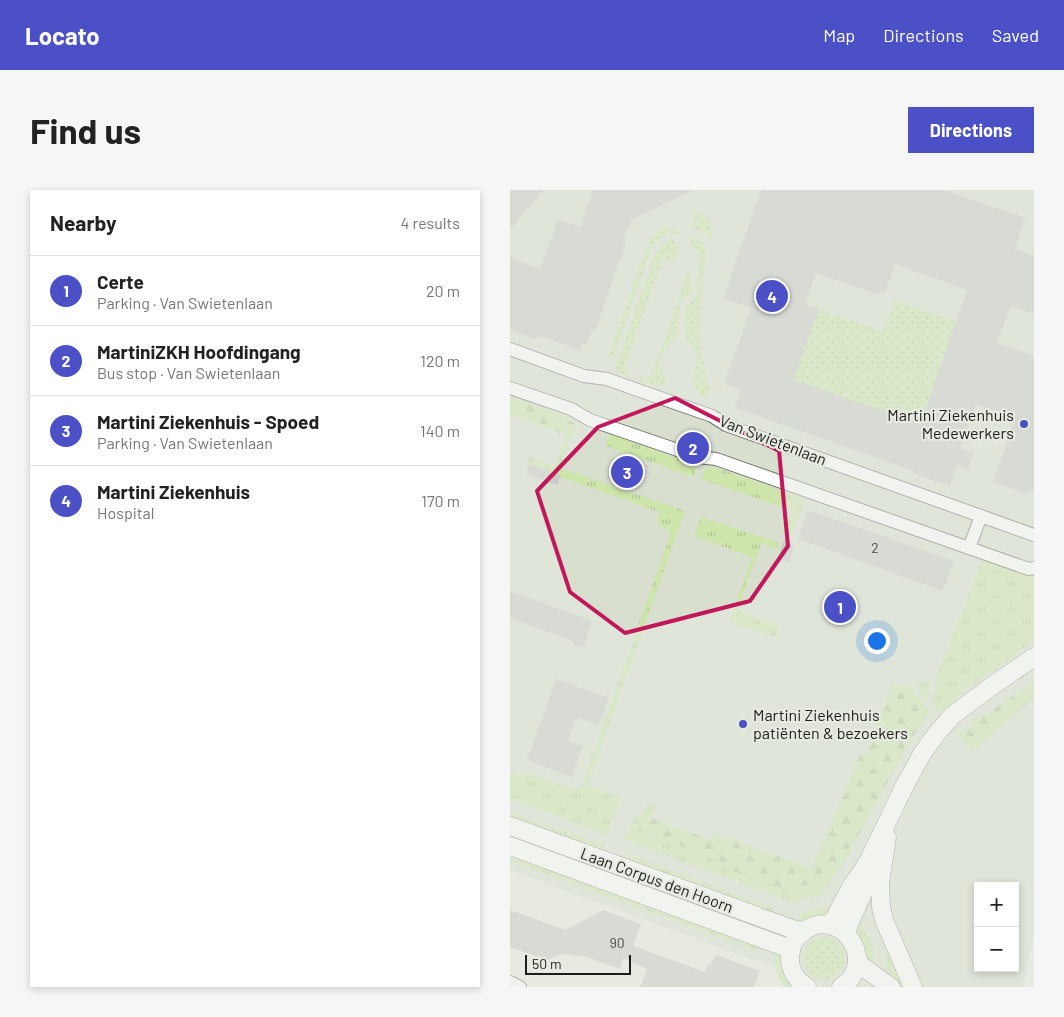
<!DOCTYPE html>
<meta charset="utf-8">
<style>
:root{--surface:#fff;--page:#f6f6f6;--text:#222;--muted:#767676;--line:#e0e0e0;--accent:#4b50c6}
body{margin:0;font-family:Barlow,sans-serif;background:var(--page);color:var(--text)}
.controls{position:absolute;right:15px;bottom:15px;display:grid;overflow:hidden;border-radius:0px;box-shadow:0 2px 8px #0003}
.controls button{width:45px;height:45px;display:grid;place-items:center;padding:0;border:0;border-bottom:1px solid var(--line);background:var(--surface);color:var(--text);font:25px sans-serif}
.scale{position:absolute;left:15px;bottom:12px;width:106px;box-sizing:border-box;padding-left:5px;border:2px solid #1d1e1b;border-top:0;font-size:14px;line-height:18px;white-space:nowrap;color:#1d1e1b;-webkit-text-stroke:4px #e6eae1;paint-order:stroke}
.you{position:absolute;left:366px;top:450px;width:18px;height:18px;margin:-12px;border:4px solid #fff;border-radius:50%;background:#1a73e8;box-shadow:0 0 0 8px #1a73e833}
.badge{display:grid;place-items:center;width:32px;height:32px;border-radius:50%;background:var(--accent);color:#fff;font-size:16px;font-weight:700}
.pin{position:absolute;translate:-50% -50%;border:2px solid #fff;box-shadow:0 1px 5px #0006}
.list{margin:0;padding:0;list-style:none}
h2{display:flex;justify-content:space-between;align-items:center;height:65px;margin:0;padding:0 20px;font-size:21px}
h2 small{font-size:16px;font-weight:400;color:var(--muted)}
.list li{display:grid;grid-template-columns:32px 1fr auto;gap:15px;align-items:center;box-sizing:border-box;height:70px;padding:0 20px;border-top:1px solid var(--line)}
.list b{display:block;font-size:19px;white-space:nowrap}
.list p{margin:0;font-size:16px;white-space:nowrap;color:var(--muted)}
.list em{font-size:16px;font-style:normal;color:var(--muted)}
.map{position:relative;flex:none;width:524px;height:797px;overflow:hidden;border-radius:0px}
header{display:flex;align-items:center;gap:30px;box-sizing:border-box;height:70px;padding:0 25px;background:var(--accent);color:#fff}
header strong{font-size:24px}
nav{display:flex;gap:28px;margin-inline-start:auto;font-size:18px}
.intro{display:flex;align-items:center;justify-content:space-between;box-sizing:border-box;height:120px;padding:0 30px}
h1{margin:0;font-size:35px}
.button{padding:12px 22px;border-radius:0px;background:var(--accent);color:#fff;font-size:18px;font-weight:700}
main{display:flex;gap:30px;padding:0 30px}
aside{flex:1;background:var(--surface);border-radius:0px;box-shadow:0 2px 8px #0003}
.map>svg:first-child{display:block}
</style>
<header>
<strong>Locato</strong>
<nav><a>Map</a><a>Directions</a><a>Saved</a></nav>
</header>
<div class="intro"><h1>Find us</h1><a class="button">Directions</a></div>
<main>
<aside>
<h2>Nearby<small>4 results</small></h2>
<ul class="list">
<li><span class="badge">1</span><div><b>Certe</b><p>Parking · Van Swietenlaan</p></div><em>20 m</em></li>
<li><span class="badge">2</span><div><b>MartiniZKH Hoofdingang</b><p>Bus stop · Van Swietenlaan</p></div><em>120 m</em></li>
<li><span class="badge">3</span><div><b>Martini Ziekenhuis - Spoed</b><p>Parking · Van Swietenlaan</p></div><em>140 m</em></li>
<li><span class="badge">4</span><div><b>Martini Ziekenhuis</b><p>Hospital</p></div><em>170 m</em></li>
</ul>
</aside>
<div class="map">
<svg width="524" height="797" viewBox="0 0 524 797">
<defs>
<pattern id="grass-tufts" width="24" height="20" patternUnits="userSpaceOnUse" patternTransform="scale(1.25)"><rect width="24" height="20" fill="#cde4aa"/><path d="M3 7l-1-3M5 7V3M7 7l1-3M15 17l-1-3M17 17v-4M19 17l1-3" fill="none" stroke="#b0c392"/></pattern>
<pattern id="forest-firs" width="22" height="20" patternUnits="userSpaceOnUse" patternTransform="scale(1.25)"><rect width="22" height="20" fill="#cde4aa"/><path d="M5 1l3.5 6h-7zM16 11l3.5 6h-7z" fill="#b0c392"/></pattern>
<pattern id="park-dots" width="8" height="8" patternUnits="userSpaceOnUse" patternTransform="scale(1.25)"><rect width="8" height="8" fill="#cde4aa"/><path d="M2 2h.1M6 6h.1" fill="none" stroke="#b0c392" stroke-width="1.8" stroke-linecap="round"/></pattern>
</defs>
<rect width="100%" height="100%" fill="#e6eae1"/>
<path fill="#d8dfcf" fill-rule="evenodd" d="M0 0H524V742L513 797H317L0 680ZM468 696H505V778H468Z"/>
<g fill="url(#grass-tufts)">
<path d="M100 244 187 275 183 287 96 256Z"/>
<path d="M56 245H62L50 278 175 321 78 595 111 607 97 644 0 609V582L8 584 15 583 61 599 72 596 161 342 147 334 149 322 50 287 51 285 17 273 19 267 45 277Z"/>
<path d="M205 277 295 309 282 346 273 343 281 320 191 289 195 278 199 279Z"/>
<path d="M191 327 269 353 268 359 251 353 227 420 270 435 266 447 220 431 242 367 184 346Z"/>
<path d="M473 368 524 384V451L458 498 430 523 422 515 428 483Z"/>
<path d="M421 490 417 511 404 496Z"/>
<path d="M143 612 146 613 142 625 134 627 122 638 206 670 217 675 230 685 284 697 298 695 311 696 319 694 311 706 296 708 285 713 115 650C121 630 127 625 143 612Z"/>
<path d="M0 622 95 656 88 660 0 632Z"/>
<path d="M0 660 250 753 247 761 0 671Z"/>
<path d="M114 663 263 718 261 725 113 669 112 667Z"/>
<path d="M315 718 322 719C311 730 295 734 281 732 291 723 301 719 315 718Z"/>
<path d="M348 731C360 745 365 758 364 776 361 773 358 770 356 767 350 758 347 741 348 731Z"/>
<path d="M379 752 398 797H390L377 788 380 781 375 778 376 766 375 754Z"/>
<path d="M265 761 273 769 283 797H274C266 786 264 774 265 761Z"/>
</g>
<g fill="url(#forest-firs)">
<path d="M0 207 52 225 59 231 65 233 62 245H56L0 225Z"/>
<path d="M524 491V507L463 561 447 545Z"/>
<path d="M382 494 390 496H400L420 521 405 543 387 575 333 674 319 694 311 696 298 695 274 697 241 690 230 685 217 675 206 670 121 638 134 627 142 625 141 628 201 650 204 643 302 678 350 565 356 564Z"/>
</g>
<g fill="url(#park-dots)">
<path d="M186 22C200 25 206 36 202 49L193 42 182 37Z"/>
<path d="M150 38 160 39 172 43 171 45C156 41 151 45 142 57L103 169 98 167 139 50 145 42Z"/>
<path d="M179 45 190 50 193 53 197 62 192 94 190 136 192 167 200 203C192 211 190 205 186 197 184 194 182 190 183 186 183 178 188 174 186 166 185 159 180 154 175 149V131L176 117 179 113 187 106 189 64 178 48Z"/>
<path d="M161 50 164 51 168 59 164 71 153 68 116 173 118 174 116 183 121 185 120 188 107 182 105 178 144 68C148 60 151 52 161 50Z"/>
<path d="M179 79 182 103 171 111 168 126 169 144C155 163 139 166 158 191L157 193C151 194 146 196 140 195 136 194 132 191 128 191L127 189 131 187 136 189H138L142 184Z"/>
<path d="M385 110 446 131 410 234 284 190 309 119 373 142Z"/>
<circle cx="314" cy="768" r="21"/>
</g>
<g fill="#c8cbc3" fill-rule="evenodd">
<path d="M0 0H34L20 16 17 17 18 18 0 39Z"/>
<path d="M83 0H183L121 30 113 51 116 53 85 141 82 140 76 155 72 153 69 160 30 146 24 149 0 140V68L30 79 48 29 70 37Z"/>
<path d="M251 0H434L515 28 505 59 524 66V124L501 116 487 153 524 166V303L518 301 517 304 483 292 505 229 466 214 450 258 464 263 458 279 447 275 440 296 403 283V281L354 263 225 218 231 200 214 194 241 118 213 108ZM385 74 457 100 410 234 284 190 309 119 295 115 306 83 369 105 370 101 375 102Z"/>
<path d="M19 274 51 285 47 295 16 284Z"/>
<path d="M298 320 444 371 433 401 288 349Z"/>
<path d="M273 352 284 355 279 373 268 369Z"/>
<path d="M0 401 82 431 73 458 62 454 63 451 0 428Z"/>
<path d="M46 489 99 508 89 535 67 527 58 551 73 556 62 587 17 570Z"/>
<path d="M0 720 56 740 93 720 131 734 123 756 195 782 198 774 200 775 206 765 250 781 244 797H130L137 779 113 768 110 779 74 766 50 764 38 770 0 757Z"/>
</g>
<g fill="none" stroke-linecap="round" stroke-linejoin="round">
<defs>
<g id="street">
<path d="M0 159 74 186 97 189 122 198 202 226 216 235 524 345"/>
<path d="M0 198 61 219 80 230 188 267 206 269 513 377 519 379 524 378"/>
<path d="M459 358 471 326"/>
<path d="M0 792 10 797"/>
</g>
<g id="secondary">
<path d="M0 636 285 740 295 741"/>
<path d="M377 647 370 692 371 717 374 730 403 797"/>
<path d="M0 656 275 757 281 762"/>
<path d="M319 735 324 729 341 697 357 674 395 595 412 564 427 543 443 525 482 496 524 467"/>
<path d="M337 745 338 736 354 701 357 676"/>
<path d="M347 770 353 777 381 797"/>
<path d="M297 797C285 790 279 778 280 764 281 755 286 747 294 741 330 715 370 772 331 797"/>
</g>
</defs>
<use href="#street" stroke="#6d7169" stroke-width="14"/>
<use href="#secondary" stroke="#6d7169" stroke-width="19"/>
<use href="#street" stroke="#fff" stroke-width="12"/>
<use href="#secondary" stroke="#fff" stroke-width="18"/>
</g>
<path d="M0 0H524V797H0ZM165 208 269 261 278 356 240 411 115 443 60 402 27 301 88 237Z" fill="#e6eae1" fill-opacity=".55" fill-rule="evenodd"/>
<path fill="none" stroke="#c2185b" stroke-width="4" stroke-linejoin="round" d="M165 208 269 261 278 356 240 411 115 443 60 402 27 301 88 237Z"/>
<g fill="#4b50c6" stroke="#e6eae1" stroke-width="2">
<circle cx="514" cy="234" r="5"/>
<circle cx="233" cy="534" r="5"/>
</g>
<g text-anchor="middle" stroke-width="4.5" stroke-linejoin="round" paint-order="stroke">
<g font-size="14" fill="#484945">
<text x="365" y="363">2</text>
<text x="107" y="758">90</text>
</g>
<g font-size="16" fill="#1d1e1b" stroke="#e6eae1" text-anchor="end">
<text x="504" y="231">Martini Ziekenhuis<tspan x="504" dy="18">Medewerkers</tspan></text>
<text x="243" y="531" text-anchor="start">Martini Ziekenhuis<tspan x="243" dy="18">patiënten &amp; bezoekers</tspan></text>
</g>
<g font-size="16" fill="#1d1e1b" stroke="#e6eae1">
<text transform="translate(263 250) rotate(21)" y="6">Van Swietenlaan</text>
<text transform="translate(147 690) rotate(20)" y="6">Laan Corpus den Hoorn</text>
</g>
</g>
</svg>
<div class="controls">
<button>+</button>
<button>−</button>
</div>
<div class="scale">50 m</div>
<div class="you"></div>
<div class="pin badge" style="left:330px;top:417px">1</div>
<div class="pin badge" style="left:183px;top:258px">2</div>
<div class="pin badge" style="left:117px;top:282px">3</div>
<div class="pin badge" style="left:262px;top:106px">4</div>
</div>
</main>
